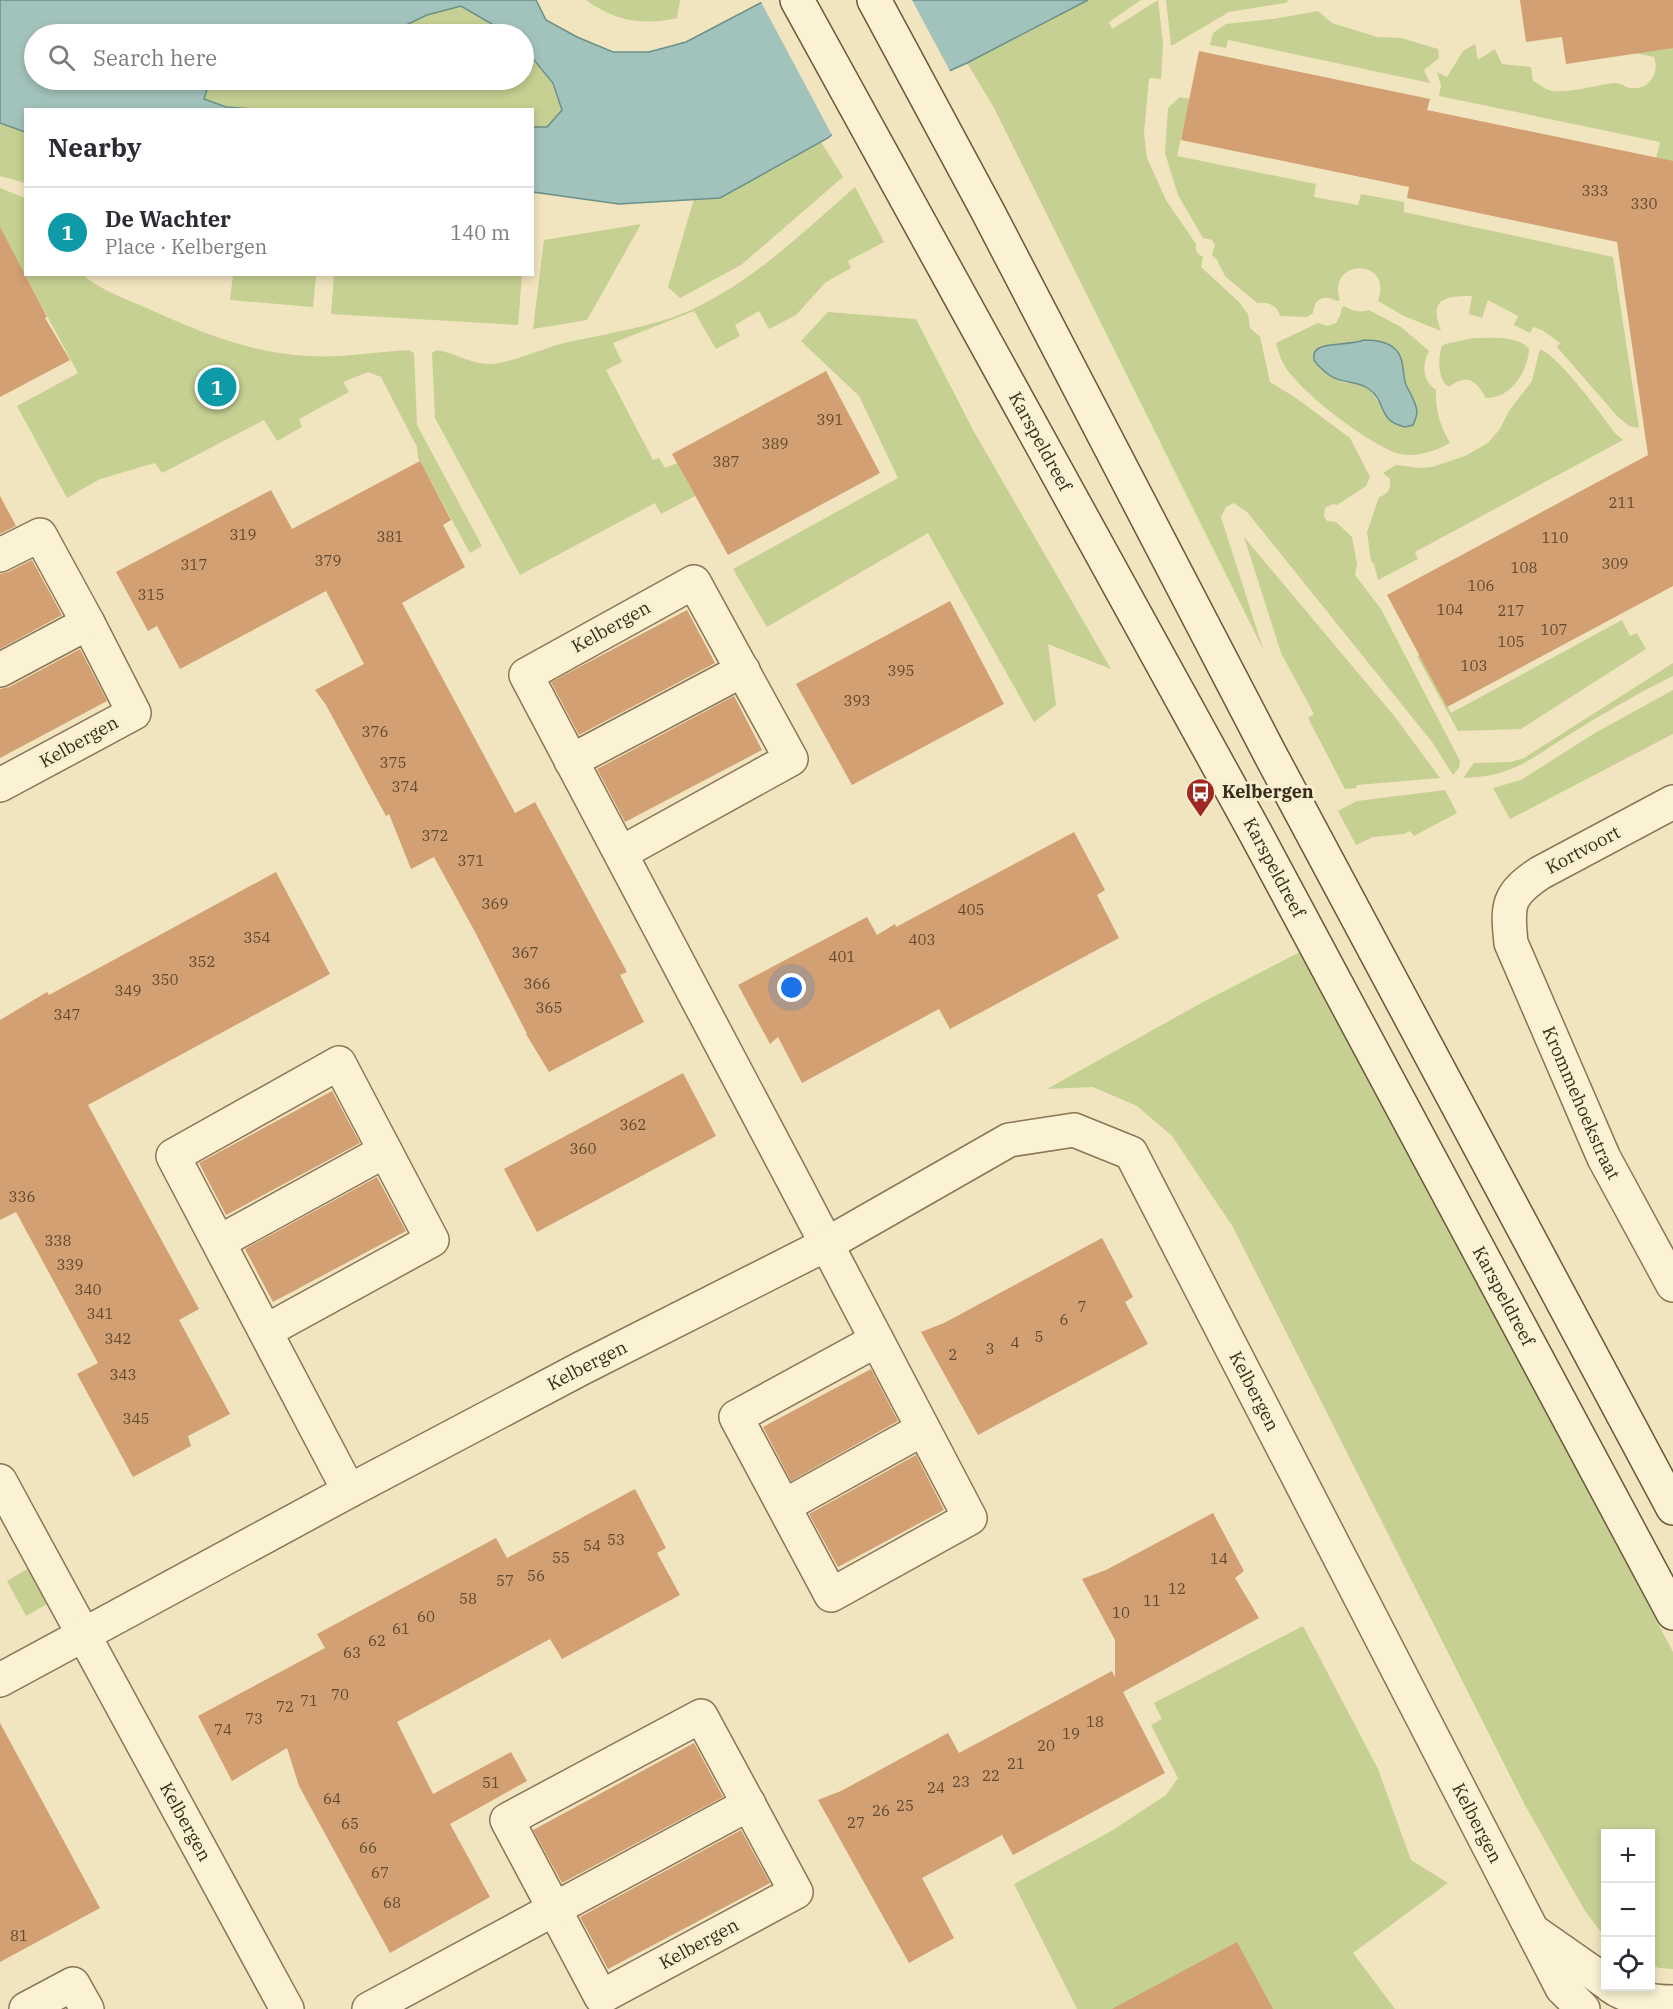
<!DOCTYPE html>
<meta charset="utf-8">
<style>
:root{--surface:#fff;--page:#f7f7f7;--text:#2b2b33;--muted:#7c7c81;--line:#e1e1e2;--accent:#9f2821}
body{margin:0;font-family:"IBM Plex Serif",serif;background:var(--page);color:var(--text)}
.controls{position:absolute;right:18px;bottom:18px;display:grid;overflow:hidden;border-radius:0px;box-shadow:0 3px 9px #0003}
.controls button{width:54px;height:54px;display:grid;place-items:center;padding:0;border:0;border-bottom:2px solid var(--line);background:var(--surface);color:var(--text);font:30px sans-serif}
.you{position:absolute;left:792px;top:988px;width:21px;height:21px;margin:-15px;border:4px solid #fff;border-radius:50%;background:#1a73e8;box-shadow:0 0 0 9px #1a73e833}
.badge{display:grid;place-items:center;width:39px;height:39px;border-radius:50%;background:var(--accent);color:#fff;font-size:20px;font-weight:700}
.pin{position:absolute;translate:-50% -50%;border:3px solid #fff;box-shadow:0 2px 6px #0006}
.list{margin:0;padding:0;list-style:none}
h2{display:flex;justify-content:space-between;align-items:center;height:78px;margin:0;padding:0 24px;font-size:26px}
h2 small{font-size:20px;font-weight:400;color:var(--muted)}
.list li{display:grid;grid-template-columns:39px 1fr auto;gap:18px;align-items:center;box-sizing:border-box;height:90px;padding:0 24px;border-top:2px solid var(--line)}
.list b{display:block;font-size:22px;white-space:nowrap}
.list p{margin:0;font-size:20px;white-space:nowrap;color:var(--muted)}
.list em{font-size:20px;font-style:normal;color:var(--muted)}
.icon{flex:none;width:33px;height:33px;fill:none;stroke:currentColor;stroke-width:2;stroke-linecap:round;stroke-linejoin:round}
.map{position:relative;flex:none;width:1673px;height:2009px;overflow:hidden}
.search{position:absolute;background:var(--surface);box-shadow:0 3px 9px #0003;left:24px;top:24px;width:510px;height:66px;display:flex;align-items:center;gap:15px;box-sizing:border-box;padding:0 21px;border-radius:33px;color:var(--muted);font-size:22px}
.panel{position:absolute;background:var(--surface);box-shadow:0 3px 9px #0003;left:24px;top:108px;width:510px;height:168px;border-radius:0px}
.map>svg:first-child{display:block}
</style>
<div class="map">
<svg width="1673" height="2009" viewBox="0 0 1673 2009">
<rect width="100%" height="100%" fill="#f1e5bf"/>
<g fill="#c5d092" fill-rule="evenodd">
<path d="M586 0H680L677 18C644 26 614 21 586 0Z"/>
<path d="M1088 0H1141L1109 22 1112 29 1158 0 1163 43 1161 79 1149 78 1144 133 1147 158 1166 200 1196 244C1195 251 1197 254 1203 257L1201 267 1238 301 1248 314 1250 328 1260 337 1270 382 1296 398 1350 438 1370 477 1366 486 1337 505 1333 504 1325 508 1324 517 1327 521 1336 522 1352 537 1357 564 1355 575 1381 609 1460 761 1459 768 1453 775 1432 742 1247 512 1234 503 1226 507 1221 517 1263 649 993 106 967 63Z"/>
<path d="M1166 0H1289L1285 3 1229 12 1173 45H1171Z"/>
<path d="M461 6 509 34H387L427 15Z"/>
<path d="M1318 11 1332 23 1377 37 1401 38 1438 49 1439 58 1424 70 1430 83 1228 40 1226 48 1210 45 1213 33 1226 24 1273 19Z"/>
<path d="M1673 20V170L1654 166 1660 142 1439 96 1441 86 1437 72 1447 77 1463 51 1475 44 1478 60 1495 49 1502 64 1531 67 1533 81C1539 84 1547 91 1554 91 1568 93 1598 85 1614 83 1621 82 1625 88 1632 88 1649 90 1660 73 1654 57L1635 53Z"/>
<path d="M524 48 553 83 562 110 547 127H533L532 110H252L226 107 204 99 209 82 263 80H524Z"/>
<path d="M1180 97 1190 99 1177 156 1316 184 1314 197 1358 205 1361 194 1404 202V212L1613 257 1639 428 1629 426 1618 417 1557 347 1560 343 1542 330 1533 327 1530 333 1514 325 1518 316 1488 300 1482 318 1469 314 1472 296C1443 296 1429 299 1441 331L1404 316 1378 301C1394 257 1326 258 1340 300L1337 301C1325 294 1314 298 1313 313L1307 317 1280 316C1277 304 1267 302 1257 303L1225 276 1217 260 1212 255 1215 245 1212 240 1203 238 1178 195 1165 153 1168 108Z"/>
<path d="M0 123 25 132V183L0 176Z"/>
<path d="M821 142 843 177 741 265 680 298 668 287 694 199 720 198Z"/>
<path d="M855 187 884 242 848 261 851 268 826 282 796 315 769 329 759 311 735 325 740 336 716 349 694 311 613 343 622 362 606 370 653 460 659 458 665 468 677 463 695 496 661 514 655 503 520 575 435 418 432 353 437 350C455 353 471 364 489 364 512 363 541 349 564 343 605 334 653 327 691 310 753 282 804 231 855 187Z"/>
<path d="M0 188 25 198 26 274 83 275C101 291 129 300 151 310 202 333 252 353 308 356 341 358 376 352 409 350L414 353 417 425 482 546 470 553 418 458 417 447 381 377 368 372 343 382 349 392 299 419 302 427 277 441 264 420 162 473 155 463 100 479 67 498 17 406 78 373 0 229Z"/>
<path d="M641 224 587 320 533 329 544 240Z"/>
<path d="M233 275H316L313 307 230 300Z"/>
<path d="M334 275H522L518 325 331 314Z"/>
<path d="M1344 306C1352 311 1360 313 1369 310L1401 327 1429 351C1422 365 1422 380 1436 390 1435 409 1440 426 1450 443 1435 451 1414 459 1397 453 1367 443 1300 392 1284 365 1280 358 1278 350 1276 343L1318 323 1328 326 1336 323 1341 313V309ZM1364 340 1401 358 1405 383 1417 409 1378 402C1367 383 1362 384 1341 382L1353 344Z"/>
<path d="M828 312 916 319 973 430 1111 669 1048 644 1056 705 1034 722 928 533 767 627 733 569 898 478 859 396 801 341Z"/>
<path d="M1474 338C1489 338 1519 335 1529 349 1528 371 1511 399 1486 398 1476 381 1468 373 1449 387 1437 380 1438 358 1442 346L1445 344Z"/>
<path d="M1540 349C1562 359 1599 412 1615 433L1623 440 1415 552 1418 559 1378 580 1374 564 1371 561 1367 532 1379 497C1389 494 1391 488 1390 479L1383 473 1396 465 1420 468 1432 467 1465 456 1488 443 1500 429 1509 411 1532 381Z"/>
<path d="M1244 537 1395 717 1440 778 1357 785 1356 788 1345 789 1308 718 1314 714 1281 653Z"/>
<path d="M1622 620 1630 636 1637 633 1646 649 1521 729 1458 731 1417 656 1420 655 1451 713Z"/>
<path d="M1673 663V676C1638 693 1604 713 1572 733 1529 759 1516 776 1463 778L1474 763 1511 762 1524 758Z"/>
<path d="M1673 690V734L1510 819 1493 788 1521 780 1595 733Z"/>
<path d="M1445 790 1457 813 1414 836 1410 831 1404 834 1373 837 1356 845 1338 811 1357 801Z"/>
<path d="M1308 948 1534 1389 1673 1652V1969L1659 1968 1651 1965 1650 1834H1606L1605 1937 1585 1911 1526 1807 1233 1227 1172 1136 1137 1106 1093 1087 1047 1089 1203 1002Z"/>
<path d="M29 1568 49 1603 26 1616 7 1581Z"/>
<path d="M1303 1626 1378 1769 1411 1860 1448 1883 1353 1953 1395 2009H1077L1014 1884 1113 1830 1166 1795 1178 1778 1151 1725 1162 1719 1154 1703Z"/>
</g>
<g fill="#a2c3bb" stroke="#69918a" stroke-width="1.5">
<path d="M0 0H536L546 20 577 37 613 52H649L686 42 766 0H1088L967 63 858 112 828 138 720 198 619 204 533 192V127H547L562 110 553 83 524 48V34H509L461 6 427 15 387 34H34V80H263L209 83 204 99 226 107 252 109 26 110 25 132 0 123Z"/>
<path d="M1364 340C1374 340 1388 342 1395 349 1405 358 1402 374 1406 385 1410 393 1416 402 1417 411 1417 417 1415 420 1413 425L1405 427C1377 421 1387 402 1369 389 1355 378 1341 387 1323 370 1320 367 1316 364 1314 360 1313 355 1314 351 1319 348 1327 343 1351 345 1364 340Z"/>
</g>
<path fill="#f1e5bf" d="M760 0H912L951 73 859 114 833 137Z"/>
<g fill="#d2a072">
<path d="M1520 0H1673V48L1566 64 1562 37 1526 42Z"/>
<path d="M1199 51 1430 99 1427 110 1673 161V586L1447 707 1387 595 1648 455 1617 242 1407 198 1409 187 1181 140Z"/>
<path d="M0 227 47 317 45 318 70 360 0 397Z"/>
<path d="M826 371 880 473 728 555 672 454Z"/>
<path d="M420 461 451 520 443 525 465 567 402 603 515 813 535 802 627 972 620 975 644 1022 549 1072 526 1034H527L475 932 434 857 411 869 389 814 386 816 326 705 315 690 364 664 326 591 180 669 157 626 148 631 116 572 271 490 292 529Z"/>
<path d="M0 496 16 526 0 534Z"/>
<path d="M32 560 62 615 0 649V574L8 572Z"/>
<path d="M950 601 1004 704 852 785 796 684Z"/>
<path d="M687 610 715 663 579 735 551 682Z"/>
<path d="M80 649 107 701 0 758V689L9 687Z"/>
<path d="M734 696 762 750 625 822 597 769Z"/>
<path d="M1074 832 1105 890 1097 895 1119 938 950 1029 939 1009 802 1083 778 1037 770 1044 738 985 867 917 877 935 895 924 896 927Z"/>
<path d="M276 872 330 974 88 1105 199 1309 179 1320 230 1414 188 1436 191 1446 133 1477 77 1374 98 1363 16 1212 0 1220V1020L47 992 49 995Z"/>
<path d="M683 1073 716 1136 537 1232 504 1169Z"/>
<path d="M332 1091 360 1143 226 1215 199 1163Z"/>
<path d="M377 1177 406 1231 273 1302 245 1249Z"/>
<path d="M1102 1238 1133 1297 1125 1302 1148 1344 978 1435 921 1332 944 1323Z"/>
<path d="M871 1369 898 1421 791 1481 763 1427Z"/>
<path d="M916 1455 944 1510 838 1567 809 1514Z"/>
<path d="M635 1489 666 1548 657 1553 680 1595 562 1659 550 1639 397 1722 433 1794 511 1752 527 1781 450 1824 490 1897 390 1953 299 1786 287 1748 232 1781 198 1716 325 1648 317 1634 496 1538 507 1558Z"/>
<path d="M1213 1513 1244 1571 1235 1578 1259 1618 1123 1692 1165 1773 1013 1855 1002 1835 922 1878 954 1938 909 1963 818 1800 841 1791 948 1733 959 1753 1112 1671 1115 1677V1640L1082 1579 1106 1570Z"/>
<path d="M0 1723 100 1908 0 1962Z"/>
<path d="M694 1743 723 1797 562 1883 533 1830Z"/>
<path d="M741 1830 770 1883 608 1969 580 1917Z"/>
<path d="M1237 1942 1273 2009H1112Z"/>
</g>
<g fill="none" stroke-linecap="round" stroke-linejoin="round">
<defs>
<g id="street">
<path d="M0 555 40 535 88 623 134 713 0 785"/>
<path d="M0 670 88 623"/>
<path d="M571 761 743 670"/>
<path id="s1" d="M1673 802 1540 873C1507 895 1507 905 1511 943L1604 1158 1673 1285"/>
<path d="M621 853 791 759 694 582 526 675 793 1180 970 1518 831 1595 736 1417 877 1340"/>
<path d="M219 1242 385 1151"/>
<path d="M266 1331 432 1240 339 1063 173 1156 349 1491"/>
<path id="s2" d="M0 1481 287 2009"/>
<path d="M784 1506 923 1429"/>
<path id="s3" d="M0 1680 349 1491 582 1368 827 1244 1009 1140 1074 1130 1131 1153 1562 1988 1583 2009"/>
<path d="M701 1716 796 1892 601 1997 507 1820Z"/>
<path d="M1536 1933 1606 1982"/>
<path d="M1611 1986C1627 1998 1653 2002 1673 2002"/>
<path d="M26 2009 73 1984 87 2009"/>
<path d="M369 2009 749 1804"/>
</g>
<g id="secondary">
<path id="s4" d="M797 0 1256 834 1673 1613"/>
<path d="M874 0 987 210 1270 754 1673 1508"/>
</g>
</defs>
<use href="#street" stroke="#8b7556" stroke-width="36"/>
<use href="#secondary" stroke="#6d5639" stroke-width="36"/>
<use href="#street" stroke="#fbf2d3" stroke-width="33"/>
<use href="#secondary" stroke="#fbf2d3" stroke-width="33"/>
</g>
<defs>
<symbol id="bus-pin" viewBox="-11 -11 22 30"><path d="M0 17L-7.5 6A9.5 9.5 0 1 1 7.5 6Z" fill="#9f2821" stroke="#f8efcf"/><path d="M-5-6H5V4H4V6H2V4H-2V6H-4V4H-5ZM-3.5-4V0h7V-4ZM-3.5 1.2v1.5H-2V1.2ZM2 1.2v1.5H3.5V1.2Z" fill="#fff"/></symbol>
</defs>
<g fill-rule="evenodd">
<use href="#bus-pin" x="1184" y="776" width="33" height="45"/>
</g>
<g text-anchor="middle" stroke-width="6" stroke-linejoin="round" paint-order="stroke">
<g font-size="15" fill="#5f4932">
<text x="1595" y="196">333</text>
<text x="1644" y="209">330</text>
<text x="830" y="425">391</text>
<text x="775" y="449">389</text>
<text x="726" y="467">387</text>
<text x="1622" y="508">211</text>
<text x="243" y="540">319</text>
<text x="390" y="542">381</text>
<text x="1555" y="543">110</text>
<text x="328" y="566">379</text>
<text x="1615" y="569">309</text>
<text x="194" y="570">317</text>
<text x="1524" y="573">108</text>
<text x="1481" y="591">106</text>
<text x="151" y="600">315</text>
<text x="1450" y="615">104</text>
<text x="1511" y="616">217</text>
<text x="1554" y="635">107</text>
<text x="1511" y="647">105</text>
<text x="1474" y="671">103</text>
<text x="901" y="676">395</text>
<text x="857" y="706">393</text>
<text x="375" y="737">376</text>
<text x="393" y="768">375</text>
<text x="405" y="792">374</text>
<text x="435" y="841">372</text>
<text x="471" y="866">371</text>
<text x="495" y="909">369</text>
<text x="971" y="915">405</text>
<text x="257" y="943">354</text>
<text x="922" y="945">403</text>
<text x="525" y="958">367</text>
<text x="842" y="962">401</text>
<text x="202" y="967">352</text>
<text x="165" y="985">350</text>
<text x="537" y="989">366</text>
<text x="128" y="996">349</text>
<text x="549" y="1013">365</text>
<text x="67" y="1020">347</text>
<text x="633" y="1130">362</text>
<text x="583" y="1154">360</text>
<text x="22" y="1202">336</text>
<text x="58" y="1246">338</text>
<text x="70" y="1270">339</text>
<text x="88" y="1295">340</text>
<text x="1082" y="1312">7</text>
<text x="100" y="1319">341</text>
<text x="1064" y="1325">6</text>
<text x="1039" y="1342">5</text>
<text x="118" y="1344">342</text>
<text x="1015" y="1348">4</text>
<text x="990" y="1354">3</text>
<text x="953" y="1360">2</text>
<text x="123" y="1380">343</text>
<text x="136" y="1424">345</text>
<text x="616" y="1545">53</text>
<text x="592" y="1551">54</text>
<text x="561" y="1563">55</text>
<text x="1219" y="1564">14</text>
<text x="536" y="1581">56</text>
<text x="505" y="1586">57</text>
<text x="1177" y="1594">12</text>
<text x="468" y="1604">58</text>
<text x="1152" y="1606">11</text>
<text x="1121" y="1618">10</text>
<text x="426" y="1622">60</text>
<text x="401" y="1634">61</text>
<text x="377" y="1646">62</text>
<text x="352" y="1658">63</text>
<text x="340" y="1700">70</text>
<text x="309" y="1706">71</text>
<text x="285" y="1712">72</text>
<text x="254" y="1724">73</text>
<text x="1095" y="1727">18</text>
<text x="223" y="1735">74</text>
<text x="1071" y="1739">19</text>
<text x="1046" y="1751">20</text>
<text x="1016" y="1769">21</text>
<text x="991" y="1781">22</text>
<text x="961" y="1787">23</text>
<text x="491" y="1788">51</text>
<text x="936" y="1793">24</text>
<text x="332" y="1804">64</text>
<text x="905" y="1811">25</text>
<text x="881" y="1816">26</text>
<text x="856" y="1828">27</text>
<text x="350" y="1829">65</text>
<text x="368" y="1853">66</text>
<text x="380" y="1878">67</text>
<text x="392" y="1908">68</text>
<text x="19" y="1941">81</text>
</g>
<g font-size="18" fill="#392c1c" stroke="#f8efcf">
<text dy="6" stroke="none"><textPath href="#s4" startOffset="504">Karspeldreef</textPath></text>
<text transform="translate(611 627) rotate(-29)" y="6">Kelbergen</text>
<text transform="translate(79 742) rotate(-29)" y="6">Kelbergen</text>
<text transform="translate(1583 850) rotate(-28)" y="6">Kortvoort</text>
<text dy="6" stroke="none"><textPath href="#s4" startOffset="990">Karspeldreef</textPath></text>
<text dy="6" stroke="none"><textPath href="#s1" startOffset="408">Krommehoekstraat</textPath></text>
<text dy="6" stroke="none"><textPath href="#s4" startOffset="1476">Karspeldreef</textPath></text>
<text dy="6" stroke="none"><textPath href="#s3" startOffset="666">Kelbergen</textPath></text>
<text dy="6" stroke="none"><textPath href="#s3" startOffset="1540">Kelbergen</textPath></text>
<text dy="6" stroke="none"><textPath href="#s2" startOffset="388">Kelbergen</textPath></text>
<text dy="6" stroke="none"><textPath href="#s3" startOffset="2026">Kelbergen</textPath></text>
<text transform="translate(699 1944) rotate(-28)" y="6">Kelbergen</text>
</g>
<g font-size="18" font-weight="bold" fill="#392c1c" stroke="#f8efcf" text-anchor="start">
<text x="1222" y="798">Kelbergen</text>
</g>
</g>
</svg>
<div class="controls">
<button>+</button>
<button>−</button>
<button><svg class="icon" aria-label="locate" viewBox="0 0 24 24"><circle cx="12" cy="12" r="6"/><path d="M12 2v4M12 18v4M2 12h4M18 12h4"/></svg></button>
</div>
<div class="you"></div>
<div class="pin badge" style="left:217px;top:387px;background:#0f9aa8">1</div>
<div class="search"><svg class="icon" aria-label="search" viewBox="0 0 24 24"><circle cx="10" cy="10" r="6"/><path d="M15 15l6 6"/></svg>Search here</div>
<section class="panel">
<h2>Nearby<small></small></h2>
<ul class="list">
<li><span class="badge" style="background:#0f9aa8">1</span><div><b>De Wachter</b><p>Place · Kelbergen</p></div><em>140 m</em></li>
</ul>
</section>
</div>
